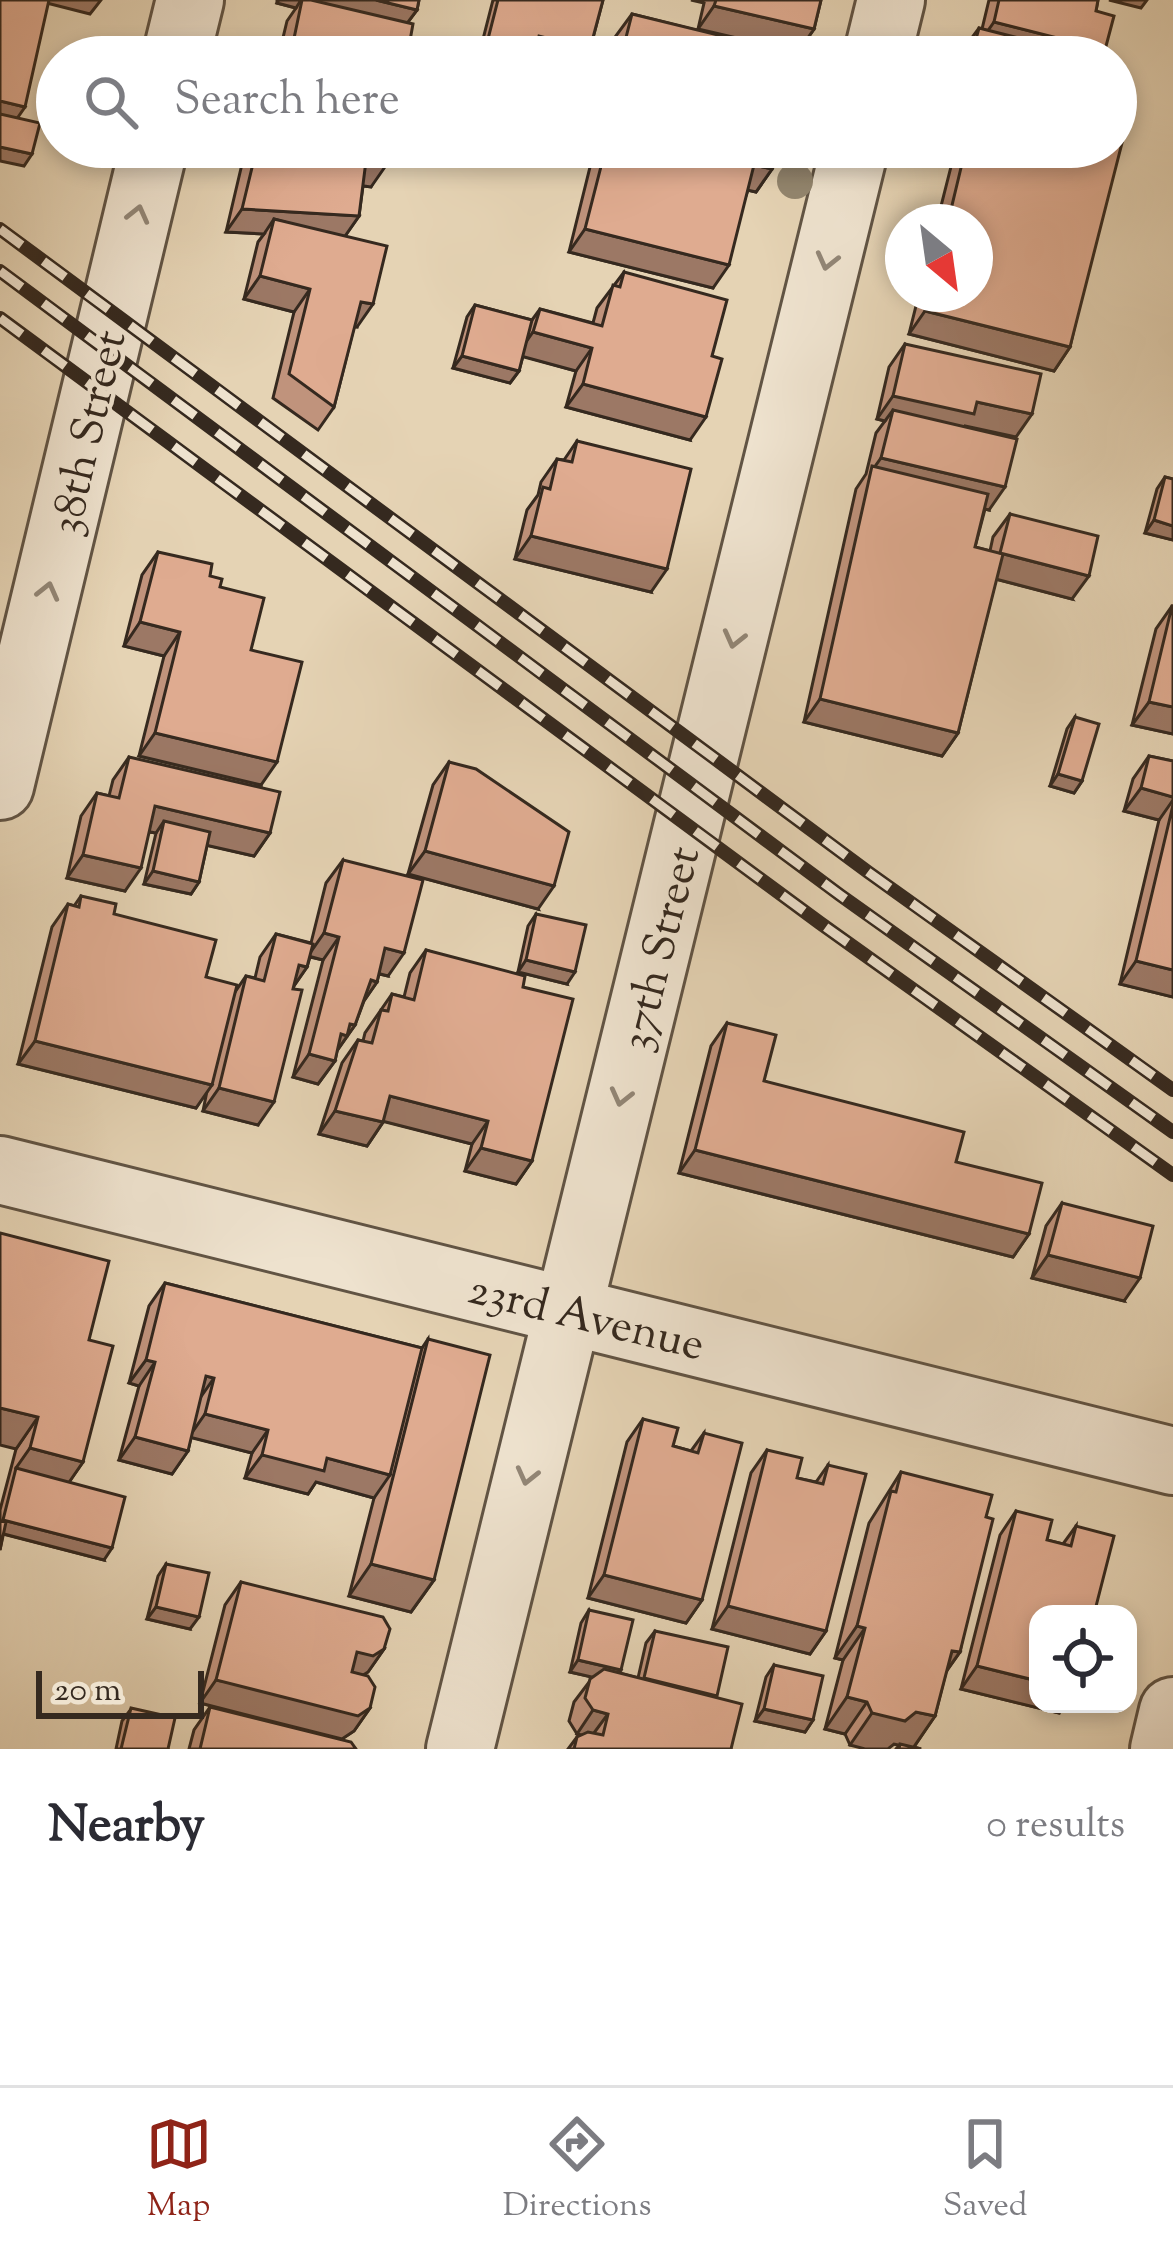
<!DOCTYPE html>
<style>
:root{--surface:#fff;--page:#f2f2f3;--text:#2b2b33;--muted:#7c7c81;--line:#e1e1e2;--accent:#8f2418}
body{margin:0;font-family:"Sorts Mill Goudy",serif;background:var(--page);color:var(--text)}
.controls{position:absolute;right:36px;bottom:36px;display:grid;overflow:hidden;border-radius:24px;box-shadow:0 6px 18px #0003}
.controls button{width:108px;height:108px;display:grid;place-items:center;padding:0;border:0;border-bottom:3px solid var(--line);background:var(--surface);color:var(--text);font:60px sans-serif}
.compass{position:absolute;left:885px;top:204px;width:108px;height:108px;border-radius:50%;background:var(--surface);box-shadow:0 6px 18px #0003;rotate:151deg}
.scale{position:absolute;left:36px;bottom:30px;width:168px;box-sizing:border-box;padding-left:12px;border:6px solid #35291f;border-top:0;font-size:33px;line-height:42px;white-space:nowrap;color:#35291f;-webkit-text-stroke:9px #eee2ce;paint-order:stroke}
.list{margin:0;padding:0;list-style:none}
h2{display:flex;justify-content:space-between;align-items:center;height:156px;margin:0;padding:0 48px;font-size:51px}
h2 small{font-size:39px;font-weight:400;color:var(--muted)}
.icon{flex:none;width:66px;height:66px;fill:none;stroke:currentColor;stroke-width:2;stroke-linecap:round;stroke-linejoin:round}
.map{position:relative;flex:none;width:1173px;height:1749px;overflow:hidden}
.search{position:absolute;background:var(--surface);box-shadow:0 6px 18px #0003;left:36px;right:36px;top:36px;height:132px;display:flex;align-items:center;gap:30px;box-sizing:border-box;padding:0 42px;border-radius:66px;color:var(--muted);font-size:45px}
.sheet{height:336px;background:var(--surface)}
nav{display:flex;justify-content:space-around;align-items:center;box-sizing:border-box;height:168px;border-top:3px solid var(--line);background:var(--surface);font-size:33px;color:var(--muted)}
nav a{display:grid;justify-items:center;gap:6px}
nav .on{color:var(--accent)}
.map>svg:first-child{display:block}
</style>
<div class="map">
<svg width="1173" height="1749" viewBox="0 0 1173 1749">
<rect width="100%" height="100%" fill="#e5d3b4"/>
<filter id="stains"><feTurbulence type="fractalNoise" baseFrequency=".00167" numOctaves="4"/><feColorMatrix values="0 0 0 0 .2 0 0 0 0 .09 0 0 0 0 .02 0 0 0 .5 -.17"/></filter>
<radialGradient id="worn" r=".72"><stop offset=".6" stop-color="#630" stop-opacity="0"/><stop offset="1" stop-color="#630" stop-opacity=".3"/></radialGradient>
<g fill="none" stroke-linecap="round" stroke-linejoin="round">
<defs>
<g id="street">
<path d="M176 57 190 0"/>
<path d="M877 57 891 0"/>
<path d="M0 786 154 147"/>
<path d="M0 1170 1173 1461"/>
<path d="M460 1749 855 147"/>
<path d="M1164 1749 1173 1711"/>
</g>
</defs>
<use href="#street" stroke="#615444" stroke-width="72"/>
<use href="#street" stroke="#eee2ce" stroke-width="66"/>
<defs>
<g id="rail">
<path d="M0 229 868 872 1173 1090"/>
<path d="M0 271 840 895 1173 1132"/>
<path d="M0 318 820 923 1173 1175"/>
</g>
</defs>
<use href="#rail" stroke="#35291f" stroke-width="14"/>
<use href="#rail" stroke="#eee2ce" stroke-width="9" stroke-dasharray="27" stroke-linecap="butt"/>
</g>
<circle fill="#92856e" cx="795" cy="181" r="18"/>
<g fill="#c0937c" stroke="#35291f" stroke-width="3">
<path d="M277 0H419L417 10 407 23V57H273L281 46 287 21 296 8 277 3Z"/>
<path d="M493 0H603L590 49 584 57H567L536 49 531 57H503L480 51Z"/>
<path d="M691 0H821L814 29 798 52 698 29 704 3Z"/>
<path d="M989 0H1098L1096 11 1105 50 1100 57H961L962 51 979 28 982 29Z"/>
<path d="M632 14 803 57H611L615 37Z"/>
<path d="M246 147H390L371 187 363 186 359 216 345 236 357 327H354L334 407 318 430 273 398 294 312 244 299 258 242 264 234 226 232Z"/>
<path d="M597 147H778L772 169 756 192 748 190 713 288 569 252 594 151Z"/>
<path d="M956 147H1116L1070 347 1054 371 909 334 919 294H975V222H937Z"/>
<path d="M624 272 690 440 566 407 576 371 523 356 519 371 510 383 453 368 467 317 475 305 532 320 540 309 593 323 597 308Z"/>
<path d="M905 344 1016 437 965 427 989 510 985 509 975 547 990 551 993 537 1010 514 1072 599 996 579 958 733 942 756 804 722 856 489 866 474 876 433 885 421 877 419 889 367Z"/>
<path d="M577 441 651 592 515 559 527 510 538 495 541 482 557 459 564 460Z"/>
<path d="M1165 477 1173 479V540L1145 533 1157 489Z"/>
<path d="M158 552 210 576 220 587 261 785 139 756 164 656 124 646 142 575Z"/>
<path d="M1172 606H1173V734L1132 725 1156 629Z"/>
<path d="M1075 717 1082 781 1074 793 1050 786 1067 729Z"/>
<path d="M1149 756 1173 761V997L1120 984 1159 820 1124 811 1133 779Z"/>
<path d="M129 757 270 833 254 856 207 845 199 882 191 894 144 884 156 833 149 832 125 891 67 878 81 816 97 793 109 796 113 780Z"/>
<path d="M449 762 538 909 408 874 433 785Z"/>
<path d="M343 860 388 976 379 974 377 982 364 1001 355 1025 337 1051 335 1061 318 1084 293 1077 323 960 310 957 307 967 294 986 258 1125 203 1111 207 1091 196 1108 18 1064 52 927 68 904 74 906 81 896 114 914 206 977 235 992 246 976 255 978 260 957 276 934 311 943 326 883Z"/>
<path d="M536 914 567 984 518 972 528 926Z"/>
<path d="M426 950 523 987 532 1161 516 1184 465 1171 472 1144 384 1121 367 1146 319 1134 342 1063 358 1040 363 1041 365 1033 392 994 404 997 410 973Z"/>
<path d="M727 1023 764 1081 956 1162 1029 1234 1013 1257 679 1173 711 1046Z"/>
<path d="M1062 1203 1124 1301 1032 1278 1046 1226Z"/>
<path d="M165 1283 422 1348 428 1339 434 1580 411 1612 349 1596 374 1498 316 1482 308 1494 245 1478 252 1453 191 1437 188 1451 172 1474 119 1460 139 1386 129 1383 149 1306Z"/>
<path d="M89 1340 83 1462 69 1482 104 1560 3 1534 0 1550V1510L16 1449Z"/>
<path d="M643 1419 673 1446 691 1451 704 1433 702 1600 686 1623 588 1598 627 1442Z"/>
<path d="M767 1450 797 1478 816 1482 828 1465 826 1631 810 1654 712 1629 751 1473Z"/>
<path d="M901 1472 986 1517 960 1652 946 1672 935 1716 914 1747 921 1749H896L899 1745 894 1744 850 1745 845 1734 825 1729 843 1660 835 1658 869 1523Z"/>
<path d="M1016 1511 1047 1540 1063 1544 1076 1526 1059 1713 961 1689 1000 1535Z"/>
<path d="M166 1564 190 1629 147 1619 158 1576Z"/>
<path d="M241 1582 384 1649 368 1672 363 1675 370 1708 354 1731 342 1739 200 1703 225 1605Z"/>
<path d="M589 1610 619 1673 638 1678 646 1643 655 1631 716 1697 731 1749H568L577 1737 581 1735 577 1734 569 1721 574 1702 593 1677 570 1672 581 1623Z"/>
<path d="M774 1665 813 1720 805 1732 755 1721 766 1677Z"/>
<path d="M210 1707 356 1749H189L194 1730Z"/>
<path d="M131 1709 168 1749H116L122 1721Z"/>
</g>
<g fill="#9c7865" stroke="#35291f" stroke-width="3">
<path d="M35 0H101L90 14Z"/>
<path d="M279 0H301L296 8 277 3Z"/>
<path d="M302 0H376L417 10 400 33Z"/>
<path d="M1109 0H1147L1141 8Z"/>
<path d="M714 6 814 29 798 52 698 29Z"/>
<path d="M994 22 1105 50 1100 57H1025L978 45Z"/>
<path d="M539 36 590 49 584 57H567L531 48Z"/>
<path d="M488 39 535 51 531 57H503L480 51Z"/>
<path d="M0 101 25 107 9 130 0 128Z"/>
<path d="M0 147 32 154 24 166 0 161Z"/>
<path d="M366 161 387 164 371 187 350 184Z"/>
<path d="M754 165 772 169 756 192 738 188Z"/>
<path d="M242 209 359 216 343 239 274 219 264 234 226 232Z"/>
<path d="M585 229 729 265 713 288 569 252Z"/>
<path d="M260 276 310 289 294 312 244 299Z"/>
<path d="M361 302 373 304 357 327 344 325Z"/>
<path d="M925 311 1070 347 1054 371 909 334Z"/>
<path d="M533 332 592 348 576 371 517 355Z"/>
<path d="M462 356 519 371 510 383 453 368Z"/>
<path d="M583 384 706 417 690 440 566 407Z"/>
<path d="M893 396 977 402 1032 414 1016 437 965 426 958 437 893 410 885 421 877 419Z"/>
<path d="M881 458 1005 487 989 510 869 482 871 472Z"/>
<path d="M1154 520 1173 526V540L1145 533Z"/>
<path d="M531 536 667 569 651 592 515 559Z"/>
<path d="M1000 553 1089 576 1072 599 984 576Z"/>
<path d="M140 622 180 632 164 656 124 646Z"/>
<path d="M820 699 958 733 942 756 804 722Z"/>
<path d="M1149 702 1173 707V734L1132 725Z"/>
<path d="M155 733 277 762 261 785 139 756Z"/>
<path d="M1058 774 1082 781 1074 793 1050 786Z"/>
<path d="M1141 788 1173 797V800L1159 820 1124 811Z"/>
<path d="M155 806 270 833 254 856 161 835 164 821 156 833 139 830Z"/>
<path d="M425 851 554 886 538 909 408 874Z"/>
<path d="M83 855 141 868 125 891 67 878Z"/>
<path d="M153 871 199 882 191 894 144 884Z"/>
<path d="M324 933 339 937 323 960 308 956Z"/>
<path d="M385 948 404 953 388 976 369 971Z"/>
<path d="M526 960 575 972 567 984 518 972Z"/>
<path d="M1136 961 1173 970V997L1120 984Z"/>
<path d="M299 965 307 967 291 990Z"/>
<path d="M371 980 377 982 361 1005Z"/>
<path d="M350 1024 355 1025 331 1059 341 1034Z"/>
<path d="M35 1041 212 1085 196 1108 18 1064Z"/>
<path d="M309 1054 335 1061 318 1084 293 1077Z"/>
<path d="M219 1088 274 1102 258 1125 203 1111Z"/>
<path d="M390 1096 488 1121 472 1144 374 1119Z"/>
<path d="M335 1111 383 1122 367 1146 319 1134Z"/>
<path d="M481 1148 532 1161 516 1184 465 1171Z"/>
<path d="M695 1150 1029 1234 1013 1257 679 1173Z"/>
<path d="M1048 1255 1140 1278 1124 1301 1032 1278Z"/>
<path d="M146 1360 155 1362 139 1386 129 1383Z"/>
<path d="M206 1376 214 1378 198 1401Z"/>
<path d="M0 1408 38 1417 16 1449 0 1445Z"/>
<path d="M205 1414 268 1430 252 1453 189 1437Z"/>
<path d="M135 1437 188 1451 172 1474 119 1460Z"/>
<path d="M30 1448 83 1462 61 1494 16 1468Z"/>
<path d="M262 1455 327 1458 390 1475 374 1498 316 1482 308 1494 245 1478Z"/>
<path d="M3 1520 112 1548 104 1560 0 1533Z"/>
<path d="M371 1564 434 1580 411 1612 349 1596Z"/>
<path d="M604 1575 702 1600 686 1623 588 1598Z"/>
<path d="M728 1606 826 1631 810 1654 712 1629Z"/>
<path d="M156 1607 199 1617 190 1629 147 1619Z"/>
<path d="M857 1626 865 1628 843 1660 835 1658Z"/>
<path d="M384 1649 368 1672 357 1679 341 1675 357 1652Z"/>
<path d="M952 1651 960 1652 937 1684Z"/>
<path d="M578 1660 621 1670 613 1682 570 1672Z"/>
<path d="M977 1666 1038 1681V1704H1065L1059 1713 961 1689Z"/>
<path d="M216 1680 370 1708 354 1731 342 1739 200 1703Z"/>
<path d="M847 1697 867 1702 845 1734 825 1729Z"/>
<path d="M764 1709 813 1720 805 1732 755 1721Z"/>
<path d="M593 1710 608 1714 591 1737 577 1734Z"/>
<path d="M916 1712 935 1716 913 1748 894 1744 888 1749H865L850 1745 872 1713Z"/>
</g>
<g fill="#dfab90" stroke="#35291f" stroke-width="3">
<path d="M0 0H49L25 107 0 101Z"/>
<path d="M302 0H311L413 24 407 57H278L281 46 292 48Z"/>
<path d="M376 0H419L417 10Z"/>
<path d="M498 0H603L590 49 539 36 535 51 488 39Z"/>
<path d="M716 0H821L814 29 714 6Z"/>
<path d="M999 0H1098L1096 11 1114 16 1105 50 994 22Z"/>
<path d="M632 14 804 56 621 57Z"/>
<path d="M979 28 1070 51 1068 57H971Z"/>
<path d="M0 114 40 123 32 154 0 147Z"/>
<path d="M1116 141 1122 143 1070 347 925 311 929 294H975V222H948L966 147H1116Z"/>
<path d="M257 147H390L387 164 366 161 359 216 242 209Z"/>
<path d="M606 147H778L772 169 754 165 729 265 585 229Z"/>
<path d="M274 219 387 246 373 304 361 302 334 407 289 374 310 289 260 276Z"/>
<path d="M624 272 727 300 712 356 722 359 706 417 583 384 592 348 533 332 540 309 602 326 613 285 620 287Z"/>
<path d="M475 305 532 320 519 371 462 356Z"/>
<path d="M905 344 1041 374 1032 414 977 402 974 414 893 396Z"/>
<path d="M893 410 1017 439 1005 487 881 458Z"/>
<path d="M577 441 691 469 667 569 531 536 543 487 550 489 557 459 572 462Z"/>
<path d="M872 466 988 494 975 547 1003 554 958 733 820 699Z"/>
<path d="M1165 477 1173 479V526L1154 520Z"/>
<path d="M1010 514 1098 536 1089 576 1000 553Z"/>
<path d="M158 552 212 564 210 576 222 579 220 587 264 598 251 650 302 662 277 762 155 733 180 632 140 622Z"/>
<path d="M1172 606H1173V707L1149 702Z"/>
<path d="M1075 717 1099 724 1082 781 1058 774Z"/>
<path d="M1149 756 1173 761V797L1141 788Z"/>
<path d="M129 757 280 792 270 833 155 806 141 868 83 855 97 793 119 798Z"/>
<path d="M449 762 476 769 569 832 554 886 425 851Z"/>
<path d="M1173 805V970L1136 961Z"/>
<path d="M164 821 210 832 199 882 153 871Z"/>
<path d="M343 860 423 880 404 953 385 948 377 982 371 980 355 1025 350 1024 347 1036 341 1034 335 1061 309 1054 339 937 324 933Z"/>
<path d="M81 896 116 904 114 914 216 940 206 977 237 985 212 1085 35 1041 68 904 79 907Z"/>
<path d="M536 914 586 925 575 972 526 960Z"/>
<path d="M276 934 313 944 307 967 299 965 293 989 302 990 274 1102 219 1088 246 976 264 981Z"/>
<path d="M426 950 525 976 523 987 573 999 532 1161 481 1148 488 1121 390 1096 383 1122 335 1111 358 1040 372 1043 381 1010 388 1011 392 994 414 1000Z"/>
<path d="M727 1023 776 1035 764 1081 964 1132 956 1162 1042 1183 1029 1234 695 1150Z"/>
<path d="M1062 1203 1153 1226 1140 1278 1048 1255Z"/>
<path d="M0 1233 109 1261 89 1340 113 1346 83 1462 30 1448 38 1417 0 1408Z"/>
<path d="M165 1283 422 1348 390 1475 327 1458 324 1471 262 1455 268 1430 205 1414 214 1378 206 1376 188 1451 135 1437 155 1362 146 1360Z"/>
<path d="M428 1339 490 1355 434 1580 371 1564Z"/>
<path d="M643 1419 678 1428 673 1446 698 1453 704 1433 742 1443 702 1600 604 1575Z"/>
<path d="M767 1450 802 1458 797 1478 823 1484 828 1465 866 1474 826 1631 728 1606Z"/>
<path d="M16 1468 125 1497 112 1548 3 1520Z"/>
<path d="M901 1472 992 1495 986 1517 993 1519 960 1652 952 1651 935 1716 916 1712 905 1721 872 1713 867 1702 847 1697 865 1628 857 1626 891 1491 896 1492Z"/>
<path d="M1016 1511 1052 1520 1047 1540 1071 1546 1076 1526 1114 1536 1094 1614H1038V1681L977 1666Z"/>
<path d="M0 1521 6 1522 0 1550Z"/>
<path d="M166 1564 209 1573 199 1617 156 1607Z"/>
<path d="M241 1582 383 1617 390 1629 384 1649 373 1656 357 1652 352 1672 368 1676 375 1687 370 1708 358 1716 216 1680Z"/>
<path d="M589 1610 633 1620 621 1670 578 1660Z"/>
<path d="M655 1631 728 1647 717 1696 644 1678Z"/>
<path d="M774 1665 823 1676 813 1720 764 1709Z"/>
<path d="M604 1669 742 1704 731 1749H574L577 1737 588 1732 603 1735 608 1714 593 1710 585 1698 590 1679Z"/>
<path d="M210 1707 351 1742 356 1749H200Z"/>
<path d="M131 1708 175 1718 168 1749H121Z"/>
<path d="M900 1744 921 1749H899Z"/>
</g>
<defs><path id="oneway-chevron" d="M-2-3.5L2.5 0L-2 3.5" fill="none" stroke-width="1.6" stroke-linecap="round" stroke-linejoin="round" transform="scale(3)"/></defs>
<g stroke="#928676">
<use href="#oneway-chevron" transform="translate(138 214) rotate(-76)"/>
<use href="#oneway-chevron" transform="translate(827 261) rotate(104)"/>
<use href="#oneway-chevron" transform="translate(48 591) rotate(-76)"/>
<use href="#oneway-chevron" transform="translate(734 639) rotate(104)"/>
<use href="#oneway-chevron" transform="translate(621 1097) rotate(104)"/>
<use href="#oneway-chevron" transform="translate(527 1476) rotate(104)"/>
</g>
<g text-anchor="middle" stroke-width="9" stroke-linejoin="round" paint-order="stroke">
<g font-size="45" fill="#35291f" stroke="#eee2ce">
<text transform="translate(86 432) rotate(-77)" y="16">38th Street</text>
<text transform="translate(658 948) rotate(-76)" y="16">37th Street</text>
<text transform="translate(587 1315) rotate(14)" y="16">23rd Avenue</text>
</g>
</g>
<rect width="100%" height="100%" filter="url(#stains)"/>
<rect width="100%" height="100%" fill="url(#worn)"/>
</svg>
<div class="controls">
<button><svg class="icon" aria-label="locate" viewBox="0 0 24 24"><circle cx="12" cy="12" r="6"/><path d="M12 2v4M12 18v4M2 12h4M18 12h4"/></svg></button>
</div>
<svg class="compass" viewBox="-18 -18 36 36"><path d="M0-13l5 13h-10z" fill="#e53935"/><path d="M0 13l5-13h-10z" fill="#7c7c81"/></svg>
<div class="scale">20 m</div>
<div class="search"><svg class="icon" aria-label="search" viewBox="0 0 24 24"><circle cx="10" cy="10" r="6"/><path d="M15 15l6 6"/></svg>Search here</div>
</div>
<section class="sheet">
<h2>Nearby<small>0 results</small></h2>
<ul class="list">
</ul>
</section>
<nav>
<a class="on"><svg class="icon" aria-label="map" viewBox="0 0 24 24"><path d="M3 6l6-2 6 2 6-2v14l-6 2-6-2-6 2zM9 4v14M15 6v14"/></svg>Map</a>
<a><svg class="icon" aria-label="directions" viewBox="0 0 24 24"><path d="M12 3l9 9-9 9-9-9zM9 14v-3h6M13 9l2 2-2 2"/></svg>Directions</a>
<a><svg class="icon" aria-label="saved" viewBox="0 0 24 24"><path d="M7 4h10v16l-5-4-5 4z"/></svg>Saved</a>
</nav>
